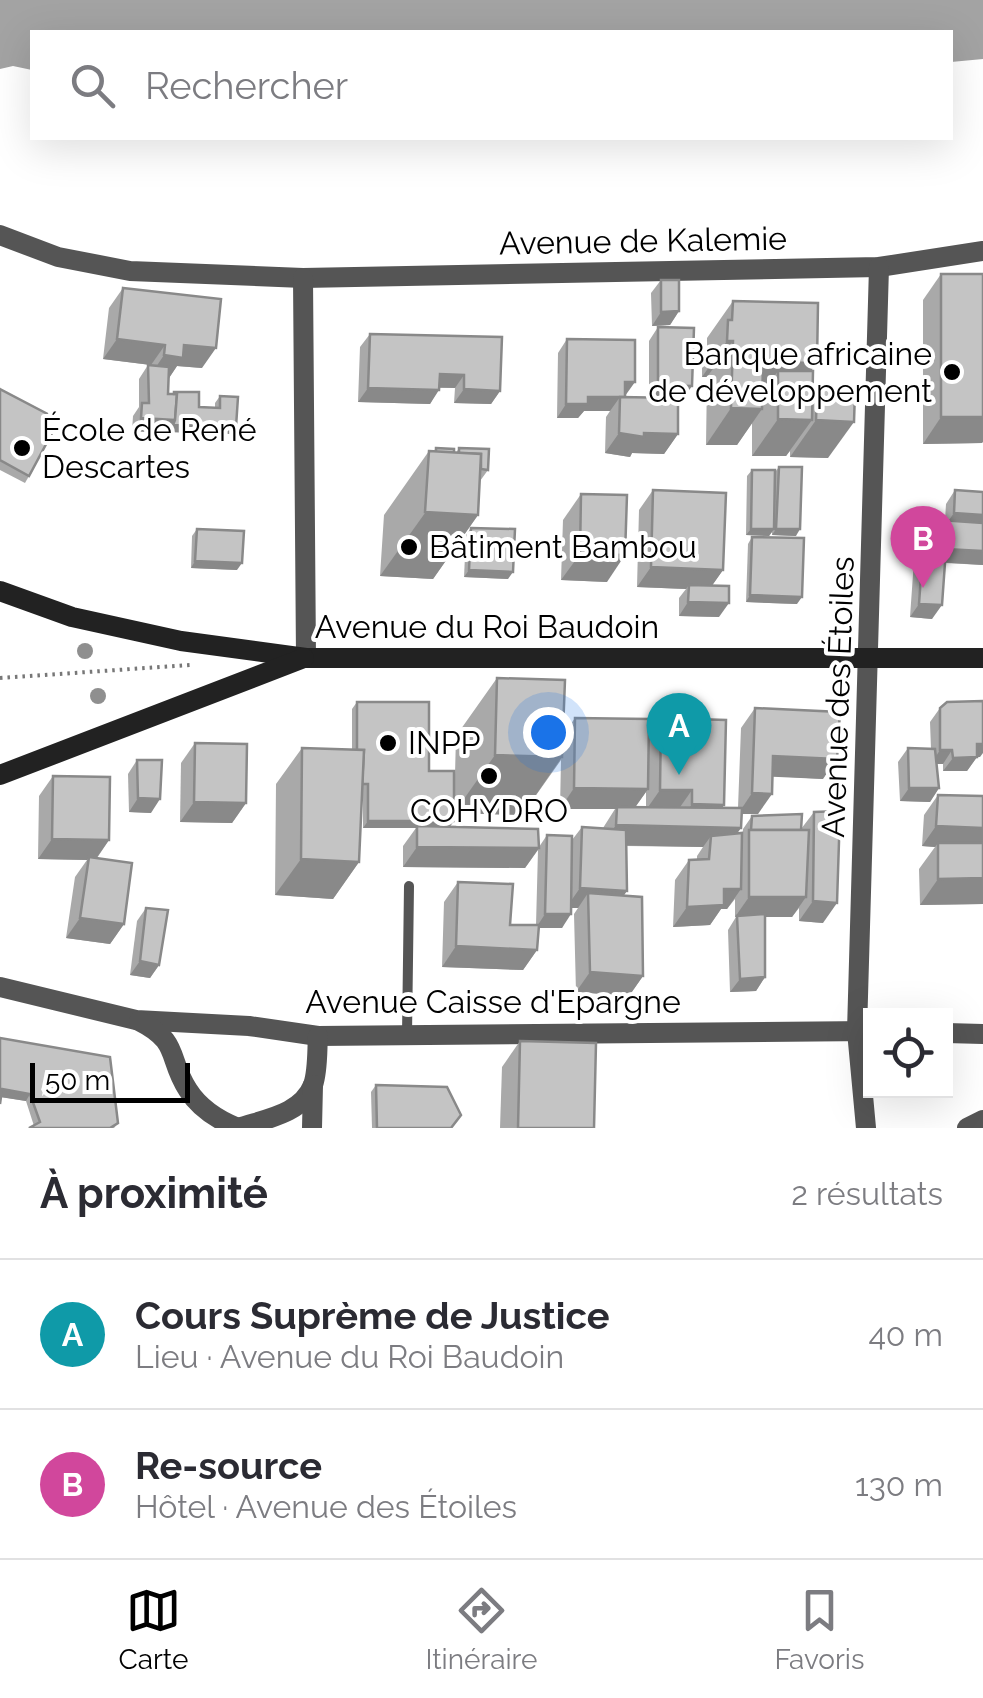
<!DOCTYPE html>
<html lang="fr">
<meta charset="utf-8">
<style>
:root{--surface:#fff;--page:#f2f2f3;--text:#2b2b33;--muted:#7c7c81;--line:#e1e1e2;--accent:#000}
body{margin:0;font-family:Raleway,sans-serif;background:var(--page);color:var(--text)}
.controls{position:absolute;right:30px;bottom:30px;display:grid;overflow:hidden;border-radius:0px;box-shadow:0 10px 40px #0002}
.controls button{width:90px;height:90px;display:grid;place-items:center;padding:0;border:0;border-bottom:2px solid var(--line);background:var(--surface);color:var(--text);font:50px sans-serif}
.scale{position:absolute;left:30px;bottom:25px;width:160px;box-sizing:border-box;padding-left:10px;border:5px solid #000;border-top:0;font-size:28px;line-height:35px;white-space:nowrap;color:#000;-webkit-text-stroke:8px #fff;paint-order:stroke}
.you{position:absolute;left:548px;top:732px;width:35px;height:35px;margin:-25px;border:8px solid #fff;border-radius:50%;background:#1a73e8;box-shadow:0 0 0 15px #1a73e833}
.badge{display:grid;place-items:center;width:65px;height:65px;border-radius:50%;background:var(--accent);color:#fff;font-size:32px;font-weight:700}
.pin{position:absolute;translate:-50% -82px;filter:drop-shadow(0 2px 5px #0008)}
.pin::after{content:'';position:absolute;top:52px;width:35px;height:30px;background:inherit;clip-path:polygon(0 0,100% 0,50% 100%)}
.list{margin:0;padding:0;list-style:none}
h2{display:flex;justify-content:space-between;align-items:center;height:130px;margin:0;padding:0 40px;font-size:42px}
h2 small{font-size:32px;font-weight:400;color:var(--muted)}
.list li{display:grid;grid-template-columns:65px 1fr auto;gap:30px;align-items:center;box-sizing:border-box;height:150px;padding:0 40px;border-top:2px solid var(--line)}
.list b{display:block;font-size:38px;white-space:nowrap}
.list p{margin:0;font-size:32px;white-space:nowrap;color:var(--muted)}
.list em{font-size:32px;font-style:normal;color:var(--muted)}
.icon{flex:none;width:55px;height:55px;fill:none;stroke:currentColor;stroke-width:2;stroke-linecap:round;stroke-linejoin:round}
.map{position:relative;flex:none;width:983px;height:1128px;overflow:hidden}
.search{position:absolute;background:var(--surface);box-shadow:0 10px 40px #0002;left:30px;right:30px;top:30px;height:110px;display:flex;align-items:center;gap:25px;box-sizing:border-box;padding:0 35px;border-radius:0px;color:var(--muted);font-size:38px}
.sheet{height:430px;background:var(--surface)}
nav{display:flex;justify-content:space-around;align-items:center;box-sizing:border-box;height:140px;border-top:2px solid var(--line);background:var(--surface);font-size:28px;color:var(--muted)}
nav a{display:grid;justify-items:center;gap:5px}
nav .on{color:var(--accent)}
.map>svg:first-child{display:block}
</style>
<div class="map">
<svg width="983" height="1128" viewBox="0 0 983 1128">
<rect width="100%" height="100%" fill="#fff"/>
<path fill="#a3a3a3" d="M0 0H983V59L951 62 950 32H32V70L13 66 0 69Z"/>
<g fill="none" stroke-linecap="round" stroke-linejoin="round">
<path stroke="#777" stroke-width="4" stroke-dasharray="2.5 5" stroke-linecap="butt" d="M0 678 190 665"/>
<path stroke="#555" stroke-width="10" d="M407 1035 409 886"/>
<g stroke="#555" stroke-width="20">
<path d="M0 235 58 257 130 271 303 278 879 267 983 251"/>
<path d="M303 278 306 658"/>
<path d="M0 987 136 1020 249 1026 318 1036 870 1031"/>
<path d="M139 1021C181 1042 167 1058 188 1090 200 1109 218 1120 238 1128"/>
<path d="M946 1033 983 1034"/>
<path d="M238 1128C264 1119 301 1115 313 1085 318 1071 317 1050 318 1036"/>
<path d="M312 1128 313 1085"/>
<path d="M866 1128 857 1031 879 267"/>
<path d="M967 1128 983 1120"/>
</g>
<g stroke="#222" stroke-width="20">
<path d="M0 591 72 617 181 641 306 658H983"/>
<path d="M0 775 304 658"/>
</g>
</g>
<g fill="#8f8f8f">
<circle cx="85" cy="651" r="8"/>
<circle cx="98" cy="696" r="8"/>
</g>
<g fill="#a9a9a9" fill-rule="evenodd">
<path d="M941 274 982 443 923 444V300Z"/>
<path d="M661 280 679 311 670 325 652 326 651 293Z"/>
<path d="M123 288 202 368 177 366 169 378 168 394H172L174 392 199 407 215 408V403L220 396 236 427 232 434 168 432V430L166 433 132 431 133 416 139 407V379L148 365H151L103 359 109 308Z"/>
<path d="M733 301 811 371 812 396 817 389 828 458 790 457V451L786 456H752V423L737 445H706L707 377H702V356L707 350V338Z"/>
<path d="M658 327 683 399H678V434L664 454 632 453 630 457 605 453 606 417 610 411H584L578 418H557L558 353 567 339 625 397H649V341Z"/>
<path d="M370 334 500 391 491 404 454 403 455 388H439L430 404 358 402 360 347Z"/>
<path d="M0 389 29 476 25 483 0 470Z"/>
<path d="M436 448 456 453 459 448 488 470 480 481 478 515 433 579 380 576 384 515 429 451 433 452Z"/>
<path d="M779 467 796 536 772 535V532L769 536 746 535 747 476 752 470 775 472Z"/>
<path d="M653 490 723 570 712 585 719 617 679 616V598L686 589 637 587 639 510Z"/>
<path d="M955 490 983 492V565L945 563 932 619 910 617 916 532 925 519 945 520 946 504Z"/>
<path d="M581 494 607 582 561 580 563 520Z"/>
<path d="M471 528 508 579 464 577 466 535Z"/>
<path d="M197 529 237 570 191 568 192 536Z"/>
<path d="M752 537 797 604 746 602 748 544Z"/>
<path d="M497 678 563 735 575 718 649 736 661 718 724 805 722 808H738L741 728 755 708 823 779 772 776 758 814H742L737 834 742 841 743 829 752 816 801 829 814 812 823 923 799 921V908L792 917H765V977L756 991 730 992 728 930 736 917H735V899L727 909H721L710 925 673 927 675 880 689 860H697V856L703 847 626 846 623 896 643 976 629 996 576 992 574 914 578 908H571L562 928H539L537 950 523 970 442 967 444 902 458 882 510 925H536L538 850 525 868 403 867V846L416 828H363V791H362L359 862 333 899 275 895 276 784 302 748 352 750V709L357 702 450 827 539 847 547 835 572 840 582 827 603 828 615 809H560L561 760 522 815 454 813 456 736ZM646 792V807H635Z"/>
<path d="M940 708 980 757H977L967 771H943V764H937L939 788 930 802 900 801 898 762 908 748 931 749 930 722Z"/>
<path d="M195 743 246 803 232 823 180 822 181 763Z"/>
<path d="M137 760 151 813 129 812 128 774Z"/>
<path d="M53 776 109 840 97 858 124 924 110 944 66 938 75 877 87 860 38 859 39 796Z"/>
<path d="M938 795 983 796V904L920 905 919 869 935 847 922 846 924 815Z"/>
<path d="M146 908 159 965 150 978 130 975 137 921Z"/>
<path d="M0 1038 118 1123 114 1128H29L34 1126 26 1101 1 1097Z"/>
<path d="M520 1041 594 1128H500L502 1067Z"/>
<path d="M376 1085 451 1128H372L371 1092Z"/>
</g>
<g fill="#898989">
<path d="M679 311 670 325 652 326 661 312Z"/>
<path d="M117 339 165 345 151 365 103 359Z"/>
<path d="M727 341H733L707 377H702Z"/>
<path d="M184 345 216 348 202 368 177 366 169 378 150 376 164 355Z"/>
<path d="M763 362 817 363 791 399 778 371 759 399Z"/>
<path d="M440 374 464 375 455 388 430 387Z"/>
<path d="M625 382H635L625 396Z"/>
<path d="M658 385 692 386 683 399H649Z"/>
<path d="M368 388 439 390 430 404 358 402Z"/>
<path d="M464 389 500 391 491 404 454 403Z"/>
<path d="M588 397H620L610 411H584L578 418H557L566 404Z"/>
<path d="M731 408 762 409 737 445H706Z"/>
<path d="M941 417H983V442L982 443 923 444Z"/>
<path d="M141 418 175 420 166 433 132 431Z"/>
<path d="M778 419 812 420 786 456H752Z"/>
<path d="M816 420 854 422 828 458 790 457Z"/>
<path d="M173 425 236 427 232 434 168 432Z"/>
<path d="M619 433H644L678 434 664 454 632 453 630 457 605 453Z"/>
<path d="M435 499 478 515 433 579 380 576Z"/>
<path d="M954 513 983 515V529L944 527Z"/>
<path d="M751 529H774L769 536 746 535Z"/>
<path d="M776 529H800L796 536 772 535Z"/>
<path d="M946 549 983 551V565L936 562Z"/>
<path d="M580 554 625 555 607 582 561 580Z"/>
<path d="M195 561 242 563 237 570 191 568Z"/>
<path d="M651 567 723 570 709 590 689 585 686 589 637 587Z"/>
<path d="M469 570 513 572 508 579 464 577Z"/>
<path d="M750 595 802 597 797 604 746 602Z"/>
<path d="M688 602 729 603 719 617 679 616Z"/>
<path d="M919 604 942 605 932 619 910 617Z"/>
<path d="M977 744H983V753L980 757H967Z"/>
<path d="M940 750H952L943 764H931Z"/>
<path d="M495 755 562 757 522 815 454 813Z"/>
<path d="M773 756 837 759 823 779 759 776Z"/>
<path d="M977 757 967 771H943L953 758Z"/>
<path d="M574 788 648 789 634 809H560Z"/>
<path d="M909 788H939L930 802 900 801Z"/>
<path d="M660 790H692L678 810H646Z"/>
<path d="M752 793 772 794 758 814H738Z"/>
<path d="M138 798 160 799 151 813 129 812Z"/>
<path d="M194 802 246 803 232 823 180 822Z"/>
<path d="M692 804 724 805 710 825 678 824Z"/>
<path d="M368 821H454L449 828 417 826 416 828H363Z"/>
<path d="M616 825 741 828 727 848 711 836 703 847 602 845Z"/>
<path d="M936 826 983 828V849L938 843 935 847 922 846Z"/>
<path d="M52 839 109 840 95 860 89 857 87 860 38 859Z"/>
<path d="M417 847 539 848 525 868 403 867Z"/>
<path d="M301 859 359 862 333 899 275 895Z"/>
<path d="M983 878V904L920 905 938 879Z"/>
<path d="M580 888 627 891 613 911 588 893 578 908H566Z"/>
<path d="M724 889H741L727 909H721L710 925 673 927 687 907Z"/>
<path d="M749 897H806L792 917H735Z"/>
<path d="M813 901 837 903 823 923 799 921Z"/>
<path d="M545 914H571L562 928H536Z"/>
<path d="M80 918 124 924 110 944 66 938Z"/>
<path d="M456 946 537 950 523 970 442 967Z"/>
<path d="M140 961 159 965 150 978 130 975Z"/>
<path d="M590 972 643 976 629 996 576 992Z"/>
<path d="M765 977 756 991 730 992 740 979Z"/>
<path d="M2 1089 30 1094 26 1101 0 1097Z"/>
</g>
<g fill="#c4c4c4" stroke="#898989" stroke-width="2.5">
<rect x="941" y="274" width="42" height="143"/>
<path d="M661 280H679V311L661 312Z"/>
<path d="M123 288 221 299 216 348 184 345 183 358 164 355 165 345 117 339Z"/>
<path d="M733 301 818 303 817 363 763 362 762 409 731 408 733 341H727L728 320H732Z"/>
<path d="M658 327 694 328 692 386 658 385Z"/>
<path d="M370 334 502 337 500 391 464 389V375L440 374 439 390 368 388Z"/>
<path d="M567 339 635 340V382H625V397H588V404H566Z"/>
<path d="M148 365 169 367 168 394H177L175 420 141 418 142 403H149Z"/>
<path d="M778 371H813L812 420 778 419Z"/>
<path d="M0 389 59 420 29 476 0 460Z"/>
<path d="M817 389 855 391 854 422 816 420Z"/>
<path d="M174 392H199V407L220 408V396L238 397 236 427 173 425 175 420 177 394H174Z"/>
<path d="M620 397 678 398V434L644 433V437L619 433Z"/>
<path d="M436 448 454 449V453L436 452Z"/>
<path d="M459 448 489 449 488 470 481 469V454L459 453Z"/>
<path d="M429 451 481 454 478 515 425 512Z"/>
<path d="M779 467H802L800 529H776Z"/>
<path d="M752 470H775L774 529H751Z"/>
<path d="M653 490 726 493 723 570 651 567Z"/>
<path d="M955 490 983 492V515L954 513Z"/>
<path d="M581 494 627 495 625 555 580 554Z"/>
<path d="M925 519 983 523V551L946 549 942 605 919 604Z"/>
<path d="M471 528 515 529 513 572 469 570Z"/>
<path d="M197 529 244 531 242 563 195 561Z"/>
<path d="M752 537 804 538 802 597 750 595Z"/>
<path d="M689 585 729 586V603L688 602Z"/>
<path d="M497 678 565 680 562 757 495 755Z"/>
<path d="M983 701V744H977V757L953 758 952 750H940V708L947 702Z"/>
<path d="M357 702H429V771H454V821H368V784H362L364 750H357Z"/>
<path d="M755 708 840 712 837 759 773 756 772 794 752 793Z"/>
<path d="M575 718 649 719 648 789 574 788Z"/>
<path d="M661 718 726 720 724 805 692 804V790H660Z"/>
<path d="M195 743 247 744 246 803 194 802Z"/>
<path d="M302 748 364 750 359 862 301 859Z"/>
<path d="M908 748 935 749 939 788H909Z"/>
<path d="M137 760H162L160 799 138 798Z"/>
<path d="M53 776 110 777 109 840 52 839Z"/>
<path d="M938 795 983 796V828L936 826Z"/>
<path d="M617 807 742 808 741 828 616 825Z"/>
<path d="M840 811 837 903 813 901 814 812Z"/>
<path d="M802 814 801 830H751L752 816Z"/>
<path d="M417 826 538 829 539 848 417 847Z"/>
<path d="M582 827 626 830 627 891 580 888Z"/>
<path d="M749 830H809L806 897H749Z"/>
<path d="M742 833 741 889H724V905L687 907 689 860 709 859 711 836Z"/>
<path d="M547 835 572 836 571 914H545Z"/>
<path d="M938 843H983V878L938 879Z"/>
<path d="M89 857 132 863 124 924 80 918Z"/>
<path d="M458 882 513 884 510 925H539L537 950 456 946Z"/>
<path d="M588 893 642 897 643 976 590 972Z"/>
<path d="M146 908 168 910 159 965 140 961Z"/>
<path d="M765 914V977L740 979 737 916Z"/>
<path d="M0 1038 110 1057 118 1123 110 1128H29L40 1122 30 1094 2 1089 0 1104Z"/>
<path d="M520 1041 596 1043 594 1128H518Z"/>
<path d="M376 1085 447 1087 461 1115 451 1128H377Z"/>
</g>
<g fill="#000" stroke="#fff" stroke-width="4">
<circle cx="952" cy="372" r="10"/>
<circle cx="22" cy="448" r="10"/>
<circle cx="409" cy="547" r="10"/>
<circle cx="388" cy="743" r="10"/>
<circle cx="489" cy="776" r="10"/>
</g>
<g text-anchor="middle" stroke-width="8" stroke-linejoin="round" paint-order="stroke">
<g font-size="32" fill="#000" stroke="#fff">
<text transform="translate(643 241) rotate(-1)" y="11">Avenue de Kalemie</text>
<text x="487" y="638">Avenue du Roi Baudoin</text>
<text transform="translate(838 697) rotate(-88)" y="11">Avenue des Étoiles</text>
<text x="493" y="1013">Avenue Caisse d'Epargne</text>
</g>
<g font-size="32" fill="#000" stroke="#fff" text-anchor="start">
<text x="932" y="365" text-anchor="end">Banque africaine<tspan x="932" dy="37">de développement</tspan></text>
<text x="42" y="441">École de René<tspan x="42" dy="37">Descartes</tspan></text>
<text x="429" y="558">Bâtiment Bambou</text>
<text x="408" y="754">INPP</text>
<text x="489" y="822" text-anchor="middle">COHYDRO</text>
</g>
</g>
</svg>
<div class="controls">
<button><svg class="icon" aria-label="locate" viewBox="0 0 24 24"><circle cx="12" cy="12" r="6"/><path d="M12 2v4M12 18v4M2 12h4M18 12h4"/></svg></button>
</div>
<div class="scale">50 m</div>
<div class="you"></div>
<div class="pin badge" style="left:679px;top:775px;background:#0f9aa8">A</div>
<div class="pin badge" style="left:923px;top:588px;background:#d1479c">B</div>
<div class="search"><svg class="icon" aria-label="search" viewBox="0 0 24 24"><circle cx="10" cy="10" r="6"/><path d="M15 15l6 6"/></svg>Rechercher</div>
</div>
<section class="sheet">
<h2>À proximité<small>2 résultats</small></h2>
<ul class="list">
<li><span class="badge" style="background:#0f9aa8">A</span><div><b>Cours Suprème de Justice</b><p>Lieu · Avenue du Roi Baudoin</p></div><em>40 m</em></li>
<li><span class="badge" style="background:#d1479c">B</span><div><b>Re-source</b><p>Hôtel · Avenue des Étoiles</p></div><em>130 m</em></li>
</ul>
</section>
<nav>
<a class="on"><svg class="icon" aria-label="map" viewBox="0 0 24 24"><path d="M3 6l6-2 6 2 6-2v14l-6 2-6-2-6 2zM9 4v14M15 6v14"/></svg>Carte</a>
<a><svg class="icon" aria-label="directions" viewBox="0 0 24 24"><path d="M12 3l9 9-9 9-9-9zM9 14v-3h6M13 9l2 2-2 2"/></svg>Itinéraire</a>
<a><svg class="icon" aria-label="saved" viewBox="0 0 24 24"><path d="M7 4h10v16l-5-4-5 4z"/></svg>Favoris</a>
</nav>
